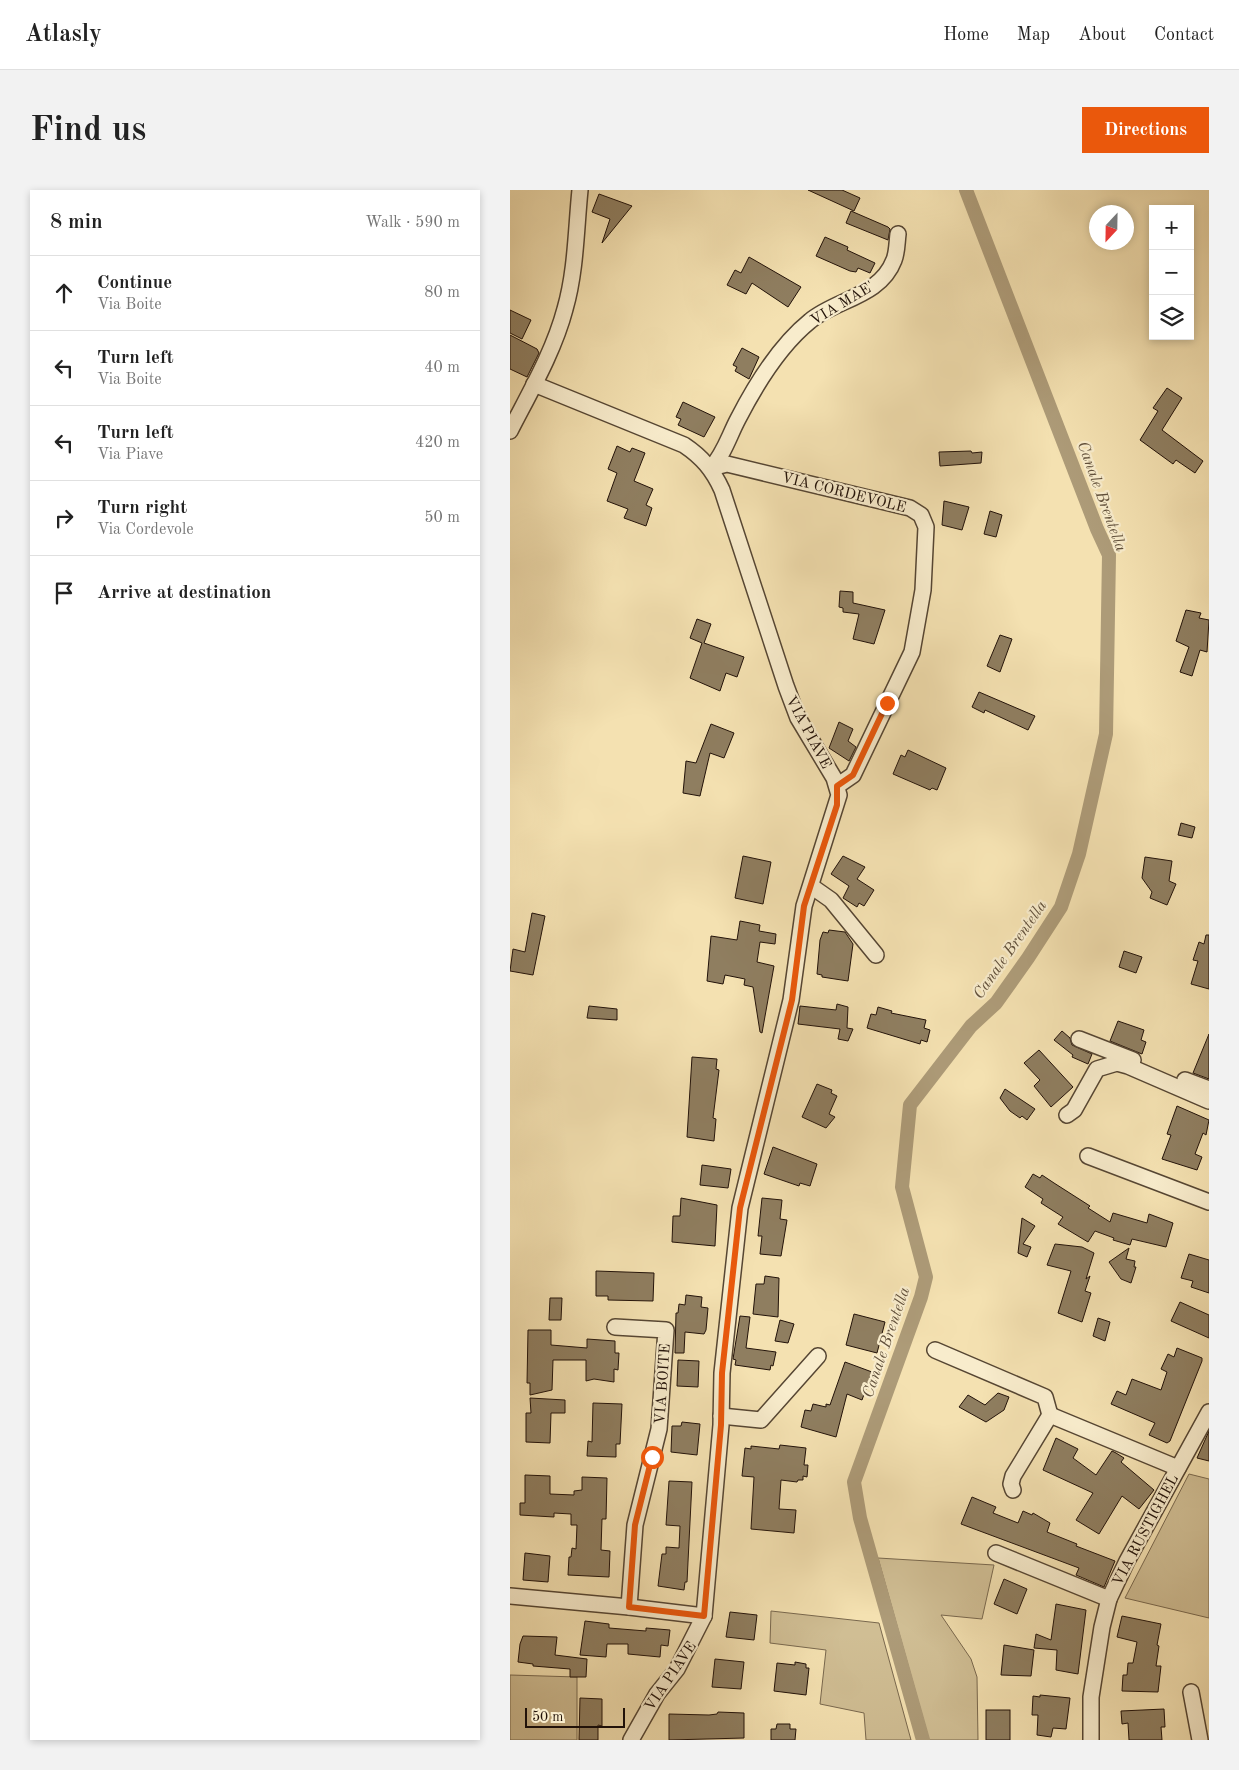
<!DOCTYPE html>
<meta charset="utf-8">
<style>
:root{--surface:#fff;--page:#f2f2f2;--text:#222;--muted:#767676;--line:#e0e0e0;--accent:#ea580c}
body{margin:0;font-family:"Old Standard TT",serif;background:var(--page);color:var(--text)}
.controls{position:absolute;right:15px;top:15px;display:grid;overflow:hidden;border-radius:0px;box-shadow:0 2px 8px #0003}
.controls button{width:45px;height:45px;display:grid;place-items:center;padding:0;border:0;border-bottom:1px solid var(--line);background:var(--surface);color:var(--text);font:25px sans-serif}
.compass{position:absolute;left:579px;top:15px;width:45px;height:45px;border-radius:50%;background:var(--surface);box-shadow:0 2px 8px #0003;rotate:202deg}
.scale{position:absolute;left:15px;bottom:12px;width:100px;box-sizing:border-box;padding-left:5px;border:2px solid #221209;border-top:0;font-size:14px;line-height:18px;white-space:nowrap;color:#221209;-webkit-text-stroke:4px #f8eccc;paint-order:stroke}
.stop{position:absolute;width:15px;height:15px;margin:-11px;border:4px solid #ea580c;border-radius:50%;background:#fff}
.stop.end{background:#ea580c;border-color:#fff;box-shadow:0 1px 5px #0008}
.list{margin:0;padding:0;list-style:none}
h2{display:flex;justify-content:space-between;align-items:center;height:65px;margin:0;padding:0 20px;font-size:21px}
h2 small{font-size:16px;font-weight:400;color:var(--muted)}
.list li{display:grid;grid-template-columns:32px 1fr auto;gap:15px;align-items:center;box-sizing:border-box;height:75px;padding:0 20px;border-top:1px solid var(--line)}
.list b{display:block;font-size:19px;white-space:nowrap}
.list p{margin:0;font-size:16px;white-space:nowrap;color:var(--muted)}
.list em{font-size:16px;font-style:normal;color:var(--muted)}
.icon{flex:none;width:28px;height:28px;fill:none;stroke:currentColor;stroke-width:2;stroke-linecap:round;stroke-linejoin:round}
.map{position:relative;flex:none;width:699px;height:1550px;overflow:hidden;border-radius:0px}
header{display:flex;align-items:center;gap:30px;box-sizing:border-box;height:70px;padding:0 25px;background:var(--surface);border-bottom:1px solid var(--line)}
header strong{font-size:24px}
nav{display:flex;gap:28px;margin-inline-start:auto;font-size:18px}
.intro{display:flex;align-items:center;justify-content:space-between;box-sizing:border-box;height:120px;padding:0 30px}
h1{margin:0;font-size:35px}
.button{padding:12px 22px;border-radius:0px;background:var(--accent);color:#fff;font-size:18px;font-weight:700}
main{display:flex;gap:30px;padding:0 30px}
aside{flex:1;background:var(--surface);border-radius:0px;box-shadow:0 2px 8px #0003}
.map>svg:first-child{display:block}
</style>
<header>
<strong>Atlasly</strong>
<nav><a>Home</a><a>Map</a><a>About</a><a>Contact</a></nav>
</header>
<div class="intro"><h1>Find us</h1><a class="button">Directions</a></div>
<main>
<aside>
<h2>8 min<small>Walk · 590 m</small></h2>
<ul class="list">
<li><svg class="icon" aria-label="ahead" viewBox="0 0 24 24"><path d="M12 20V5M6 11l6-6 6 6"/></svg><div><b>Continue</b><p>Via Boite</p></div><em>80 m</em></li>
<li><svg class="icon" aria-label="left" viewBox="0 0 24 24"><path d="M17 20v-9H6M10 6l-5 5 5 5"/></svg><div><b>Turn left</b><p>Via Boite</p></div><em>40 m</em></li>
<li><svg class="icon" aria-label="left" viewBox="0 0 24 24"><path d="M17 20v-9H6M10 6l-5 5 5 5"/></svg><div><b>Turn left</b><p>Via Piave</p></div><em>420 m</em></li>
<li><svg class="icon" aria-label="right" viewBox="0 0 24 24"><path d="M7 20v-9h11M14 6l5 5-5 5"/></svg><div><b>Turn right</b><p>Via Cordevole</p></div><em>50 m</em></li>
<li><svg class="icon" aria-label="arrive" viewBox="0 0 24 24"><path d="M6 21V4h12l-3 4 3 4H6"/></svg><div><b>Arrive at destination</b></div></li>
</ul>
</aside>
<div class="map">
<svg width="699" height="1550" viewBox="0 0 699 1550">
<rect width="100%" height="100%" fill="#f4e1b1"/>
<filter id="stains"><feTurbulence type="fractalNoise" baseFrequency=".004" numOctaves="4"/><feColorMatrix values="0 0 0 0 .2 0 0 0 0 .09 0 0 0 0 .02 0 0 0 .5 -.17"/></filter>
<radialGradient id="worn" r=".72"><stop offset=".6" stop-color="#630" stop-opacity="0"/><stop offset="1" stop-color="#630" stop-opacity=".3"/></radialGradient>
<g fill="#d0be94" stroke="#79684e">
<path d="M679 1284 699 1289V1428L615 1408Z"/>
<path d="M368 1368 484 1375 472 1429 431 1425 461 1469 467 1487 468 1550H419Z"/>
<path d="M261 1421 369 1433 401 1550H356L354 1523 310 1514 316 1460 260 1453Z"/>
<path d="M0 1485 67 1487V1550H0Z"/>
</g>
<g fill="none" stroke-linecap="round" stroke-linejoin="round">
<path stroke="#ad9b78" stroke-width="14" d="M413 1550 350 1328 344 1292 411 1107 416 1087 392 997 400 915 461 836 486 813 518 768 551 717 569 664 596 544 599 365 587 339 456 0"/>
</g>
<g fill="#8f7e60" stroke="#221209">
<path d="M298 0H332L350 8 344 21Z"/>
<path d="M89 4 122 16 92 53 100 29 82 22Z"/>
<path d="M341 21 378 37 380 39 378 50 336 33Z"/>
<path d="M315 47 338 57 337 60 365 73 360 83 348 78 346 82 340 81 306 66Z"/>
<path d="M239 67 291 97 278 117 242 93 236 104 217 95 225 80 231 83Z"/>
<path d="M0 120 21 130 12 149 0 143Z"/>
<path d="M0 145 27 159 29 163 17 187 0 179Z"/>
<path d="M232 158 249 167 239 189 225 181 227 177 223 175Z"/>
<path d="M657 198 672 208 652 240 693 271 685 283 666 270 663 274 630 250 648 221 643 218Z"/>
<path d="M173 212 205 227 194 247 168 235 171 229 166 227Z"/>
<path d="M107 256 120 262 122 258 135 263 124 291 143 299 136 315 142 318 136 336 114 328 118 319 97 311 107 283 98 279Z"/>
<path d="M461 261 462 263 472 262 471 273 430 276 429 262Z"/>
<path d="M434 311 459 317 452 340 432 335Z"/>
<path d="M480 321 492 325 486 347 474 344Z"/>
<path d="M330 401 343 402V413L375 420 364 454 343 449 349 424 333 422V418L329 417Z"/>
<path d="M676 420 691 423 689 428 699 430 697 462 690 460 682 486 670 482 679 457 666 451Z"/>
<path d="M187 429 201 434 194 453 234 467 227 487 216 483 210 501 180 488 192 453 180 448Z"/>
<path d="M490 445 502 449 490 482 477 476Z"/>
<path d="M469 502 525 526 518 540 475 520 474 523 462 517Z"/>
<path d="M329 532 343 539 338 551 346 557 339 571 319 558Z"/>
<path d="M201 534 224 543 214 568 200 563 190 606 173 603 176 571 186 573Z"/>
<path d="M398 560 436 578 427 600 422 598 420 600 383 584 391 565 395 567Z"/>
<path d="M671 633 685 637 682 648 668 645Z"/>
<path d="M233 666 261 672 253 714 225 708Z"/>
<path d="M333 666 355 677 347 689 364 700 354 716 349 713 347 717 333 708 339 696 321 684Z"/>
<path d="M635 667 662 671 659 691 666 694 657 715 640 708 642 702 632 688Z"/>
<path d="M22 723 35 726 23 785 0 781 3 759 15 762Z"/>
<path d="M230 731 250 735 249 741 266 744 265 754 250 752 247 772 264 776 252 843 250 842 243 797 234 795 235 789 215 785 213 794 197 791 201 746 227 750Z"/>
<path d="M319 740 335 742 343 754 338 791 312 787V785L307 784 310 750 313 742 318 743Z"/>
<path d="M696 745H699V799L681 794 688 771 683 770 689 752 694 754Z"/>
<path d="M614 761 632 767 626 783 609 777Z"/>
<path d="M327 814 338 817 337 838 343 839 338 851 328 849 330 839 288 834 290 816 326 820Z"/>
<path d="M79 816 107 819V830L77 828Z"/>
<path d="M368 817 382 821 381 823 416 830 414 838 420 840 417 852 411 850 410 854 357 838 361 824 366 825Z"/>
<path d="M608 831 634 840 631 850 636 852 632 864 600 851Z"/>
<path d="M552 841 560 848 562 855 582 864 578 874 562 867 563 865 544 850Z"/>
<path d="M699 844V889L683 883Z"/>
<path d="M529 860 563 897 541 917 524 896 530 890 514 873Z"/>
<path d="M182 867 207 869 206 879 209 880 203 928 206 929 204 951 177 947Z"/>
<path d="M307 894 322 900 321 903 327 906 319 924 325 927 316 938 292 927Z"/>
<path d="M495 899 525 919 517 930 512 926 510 928 500 921 490 908Z"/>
<path d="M667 916 699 930 696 945 693 943 685 964 692 967 687 980 652 969 661 945 657 944Z"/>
<path d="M263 957 307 974 300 996 290 993 289 996 254 984Z"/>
<path d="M192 975 221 979 218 998 190 995Z"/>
<path d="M523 984 530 988 532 985 544 993 580 1016 578 1018 600 1032 603 1023 637 1033 639 1024 663 1033 656 1057 622 1049 620 1055 603 1050 604 1048 585 1041 578 1052 548 1034 553 1027 531 1013 533 1009 515 997Z"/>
<path d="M171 1008 207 1015 205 1056 162 1052 163 1026H170Z"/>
<path d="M252 1008 272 1010 270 1029 277 1030 271 1066 250 1064 252 1046H248Z"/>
<path d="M512 1028 525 1036 513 1054 521 1057 517 1067 508 1063Z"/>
<path d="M545 1054 572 1057 584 1063 576 1089 580 1086 575 1101 581 1103 572 1132 548 1123 561 1081 537 1075Z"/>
<path d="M619 1058 616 1069 625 1071 624 1077H626L621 1093 611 1089 599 1072Z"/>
<path d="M679 1064 699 1070V1103L681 1097 683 1091 671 1088Z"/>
<path d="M86 1081 144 1083 143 1111 98 1110V1106H86Z"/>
<path d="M255 1086 269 1088 268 1127 243 1124 246 1094H254Z"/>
<path d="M176 1105 192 1107 191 1117 198 1118 196 1140 194 1144 175 1142 174 1163H165L166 1123H168L169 1114 175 1115Z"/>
<path d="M40 1108H52L51 1130H39Z"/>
<path d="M670 1112 699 1125V1148L661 1131Z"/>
<path d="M344 1124 375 1132 367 1163 336 1155Z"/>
<path d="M230 1126 240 1127 236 1158 266 1162 263 1176 261 1175 260 1180 225 1175 226 1170 223 1169Z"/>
<path d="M588 1128 600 1132 595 1151 583 1146Z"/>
<path d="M270 1130 284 1134 278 1153 265 1151Z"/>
<path d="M18 1140H41V1155L77 1158V1149L105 1151V1163H109L108 1180 104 1179V1192L84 1189 76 1191V1170H43L42 1200 20 1205V1193H17Z"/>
<path d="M667 1158 692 1168V1171L660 1251 657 1253 639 1245 645 1233 601 1214 607 1201 616 1205 622 1189 651 1200 657 1182 651 1179 658 1164 664 1167Z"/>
<path d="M168 1170 189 1171 188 1197 167 1196Z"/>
<path d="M335 1172 362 1182 352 1210 337 1204 326 1247 291 1237 295 1220 301 1221 303 1214 316 1217V1214L320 1215Z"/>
<path d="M488 1203 499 1207 494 1220 476 1232 449 1217 458 1205 475 1215Z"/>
<path d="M20 1208 55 1210V1223H41L40 1253 16 1252V1223H21Z"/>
<path d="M83 1213 112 1214 110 1254H106V1267L77 1266 78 1251 82 1252Z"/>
<path d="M172 1232 190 1234 187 1265 161 1262 162 1236H171Z"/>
<path d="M699 1241V1271L687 1268Z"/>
<path d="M546 1248 568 1259 563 1268 586 1285 602 1261 606 1263 614 1268 611 1272 644 1300 629 1319 612 1306 589 1344 566 1330 583 1303 533 1280Z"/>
<path d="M270 1255 296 1258 294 1275H298L297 1287 293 1286V1290H288L287 1292 271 1290 269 1319 286 1320 284 1343 241 1339 244 1287 232 1286 235 1258 241 1259V1256L269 1259Z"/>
<path d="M15 1285 40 1286V1304L64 1305V1301L72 1300V1287L97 1288 96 1329H92L91 1360 100 1361 99 1387 58 1385 59 1367H61L62 1358 66 1359 67 1335H61V1324L44 1323V1327L10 1325V1313H15Z"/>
<path d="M159 1291 182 1292 177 1392H175L174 1400 148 1396 152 1364H156V1357L169 1358 170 1336 156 1335Z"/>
<path d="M462 1307 486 1317 483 1323 508 1333 513 1321 522 1325 523 1323 540 1333 537 1342 567 1354 566 1356 605 1371 594 1397 566 1385 569 1378 451 1334Z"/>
<path d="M15 1363 40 1366 38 1392 13 1390Z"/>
<path d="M494 1389 517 1399 507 1424 484 1414Z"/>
<path d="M546 1414 576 1420 568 1484 546 1480 547 1460 524 1458 526 1444 541 1450Z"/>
<path d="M220 1422 247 1425 244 1450 216 1447Z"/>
<path d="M612 1426 651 1434 647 1455 649 1456 646 1476H651L648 1502 612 1501 613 1485H617L618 1473H623L627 1452 607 1447Z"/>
<path d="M75 1431 99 1434V1438L136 1441V1438L160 1440 158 1456 151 1455 150 1467 118 1464V1454H97L96 1467 70 1465Z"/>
<path d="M13 1446 47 1447 45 1465 77 1469 76 1487H60V1479L23 1476V1474L8 1472 10 1454Z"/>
<path d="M494 1455 524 1460 521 1486 491 1485Z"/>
<path d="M205 1469 234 1472 231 1499 202 1497Z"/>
<path d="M285 1472 296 1474V1478H299L296 1505 264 1501 267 1473 285 1475Z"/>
<path d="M530 1505 560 1508 556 1539 543 1538 541 1547 527 1545 528 1525H522L523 1506 530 1507Z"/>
<path d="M70 1508 92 1509V1536L88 1535V1550H69Z"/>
<path d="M654 1519 655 1537H651L652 1550H619L618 1533 612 1534 611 1521Z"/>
<rect x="476" y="1520" width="24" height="30"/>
<path d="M208 1522 234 1523V1548L159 1550V1524L199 1525 207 1524Z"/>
<path d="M267 1534H280V1539H286L285 1550H261V1539H266Z"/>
</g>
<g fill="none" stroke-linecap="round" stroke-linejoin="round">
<defs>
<g id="minor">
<path d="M24 194 174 255C192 267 203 280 212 300L276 496 288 528 324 588 329 605 294 716 281 810 230 1018 212 1183 211 1235 194 1426 167 1479 147 1504 121 1550"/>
<path d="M0 241C20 202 44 161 55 119 66 81 66 39 70 0"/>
<path d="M201 278 217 274 400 318 411 325 416 337 413 400 402 462 343 585 327 596"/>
<path d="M201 278C214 264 219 246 228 229 246 194 269 156 300 131 326 109 370 107 384 70 387 63 387 52 388 44"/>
<path d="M301 696 321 710 366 765"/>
<path d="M569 849 623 870"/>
<path d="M675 890 699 899"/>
<path d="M557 925 564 920 587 879 607 873 618 876 699 911"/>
<path d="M578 966 699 1012"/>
<path d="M105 1137 156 1140 149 1239 125 1335 119 1417"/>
<path d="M425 1160 535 1207 540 1225"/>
<path d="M211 1226 251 1230 308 1166"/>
<path d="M503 1300 501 1294 503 1286 540 1225 668 1278"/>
<path d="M486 1363 599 1409"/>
<path d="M0 1406 119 1417 194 1426"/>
<path d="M681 1502 690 1550"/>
<path d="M581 1550V1507L592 1437 599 1409 617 1371 699 1222"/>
</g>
</defs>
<use href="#minor" stroke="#564633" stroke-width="18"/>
<use href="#minor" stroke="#f8eccc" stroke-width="15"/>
</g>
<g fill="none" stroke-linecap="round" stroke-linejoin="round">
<path stroke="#ea580c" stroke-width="6" d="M142 1267 125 1335 119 1417 194 1426 211 1235 212 1183 230 1018 282 810 294 716 327 615V596L343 585 377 513"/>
</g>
<g text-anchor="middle" stroke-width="4.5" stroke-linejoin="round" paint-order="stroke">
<g font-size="15" fill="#221209" stroke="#f8eccc">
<text transform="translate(332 113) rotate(-31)" y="5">VIA MAE'</text>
<text transform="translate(334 302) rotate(14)" y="5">VIA CORDEVOLE</text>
<text transform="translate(299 542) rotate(62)" y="5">VIA PIAVE</text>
<text transform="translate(152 1194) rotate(-86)" y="5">VIA BOITE</text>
<text transform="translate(635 1340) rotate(-62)" y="5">VIA RUSTIGHEL</text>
<text transform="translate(160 1486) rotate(-56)" y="5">VIA PIAVE</text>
</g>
<g font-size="16" font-style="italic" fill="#61503b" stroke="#f8eccc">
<text transform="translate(593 306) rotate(70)" y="6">Canale Brentella</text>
<text transform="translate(499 759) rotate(-55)" y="6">Canale Brentella</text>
<text transform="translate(375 1152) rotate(-71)" y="6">Canale Brentella</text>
</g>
</g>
<rect width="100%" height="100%" filter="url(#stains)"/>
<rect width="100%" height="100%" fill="url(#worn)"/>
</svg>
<div class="controls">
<button>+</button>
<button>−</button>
<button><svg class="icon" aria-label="layers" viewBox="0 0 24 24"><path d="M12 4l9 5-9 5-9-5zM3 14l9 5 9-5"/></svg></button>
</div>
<svg class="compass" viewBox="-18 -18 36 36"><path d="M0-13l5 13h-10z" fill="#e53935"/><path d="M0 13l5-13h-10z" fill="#767676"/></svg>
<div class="scale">50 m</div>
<div class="stop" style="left:142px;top:1267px"></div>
<div class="stop end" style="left:377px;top:513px"></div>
</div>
</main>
